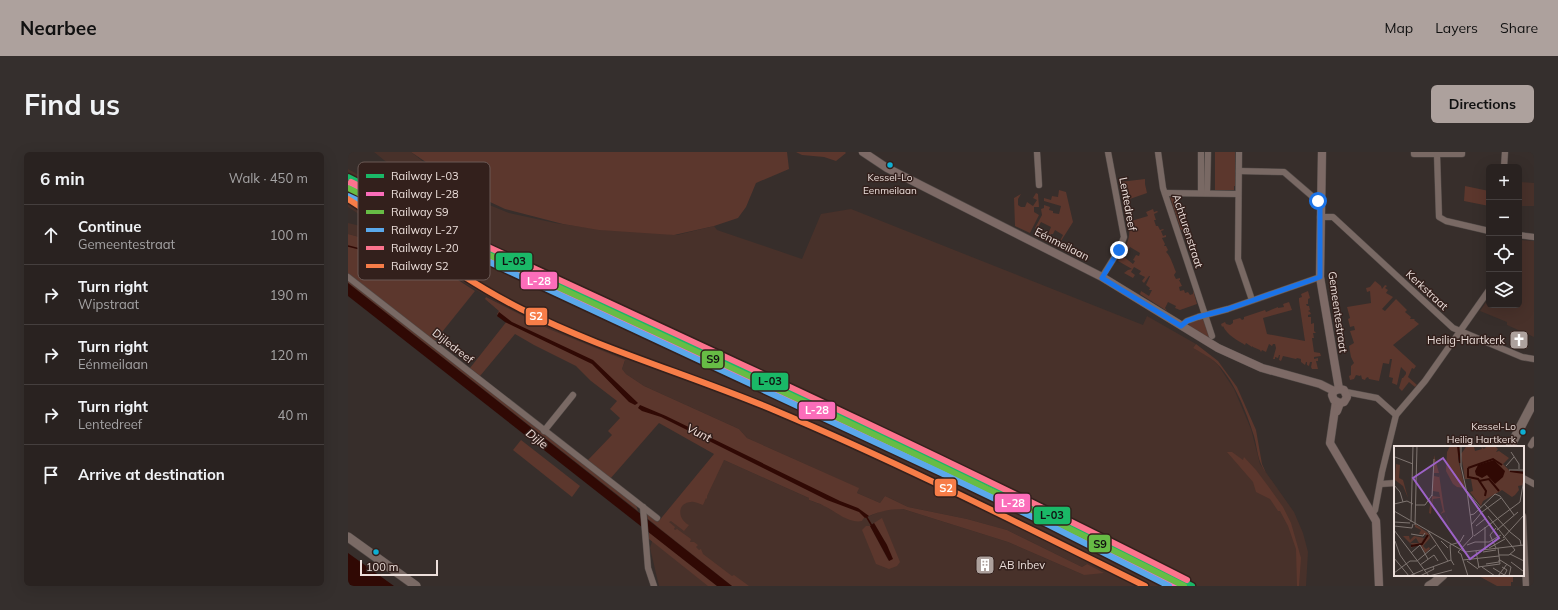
<!DOCTYPE html>
<meta charset="utf-8">
<style>
:root{--surface:#292220;--page:#352f2d;--text:#f1f3f6;--muted:#a5a4a5;--line:#453f3e;--accent:#ada19d}
body{margin:0;font-family:Mulish,sans-serif;background:var(--page);color:var(--text)}
.controls{position:absolute;right:12px;top:12px;display:grid;overflow:hidden;border-radius:6px;box-shadow:0 4px 16px #0002}
.controls button{width:36px;height:36px;display:grid;place-items:center;padding:0;border:0;border-bottom:1px solid var(--line);background:var(--surface);color:var(--text);font:20px sans-serif}
.scale{position:absolute;left:12px;bottom:10px;width:78px;box-sizing:border-box;padding-left:4px;border:2px solid #ecdfdb;border-top:0;font-size:11px;line-height:14px;white-space:nowrap;color:#ecdfdb;-webkit-text-stroke:3px #33201c;paint-order:stroke}
.stop{position:absolute;width:12px;height:12px;margin:-9px;border:3px solid #1a73e8;border-radius:50%;background:#fff}
.stop.end{background:#1a73e8;border-color:#fff;box-shadow:0 1px 4px #0008}
.list{margin:0;padding:0;list-style:none}
h2{display:flex;justify-content:space-between;align-items:center;height:52px;margin:0;padding:0 16px;font-size:17px}
h2 small{font-size:13px;font-weight:400;color:var(--muted)}
.list li{display:grid;grid-template-columns:26px 1fr auto;gap:12px;align-items:center;box-sizing:border-box;height:60px;padding:0 16px;border-top:1px solid var(--line)}
.list b{display:block;font-size:15px;white-space:nowrap}
.list p{margin:0;font-size:13px;white-space:nowrap;color:var(--muted)}
.list em{font-size:13px;font-style:normal;color:var(--muted)}
.icon{flex:none;width:22px;height:22px;fill:none;stroke:currentColor;stroke-width:2;stroke-linecap:round;stroke-linejoin:round}
.map{position:relative;flex:none;width:1186px;height:434px;overflow:hidden;border-radius:6px}
header{display:flex;align-items:center;gap:24px;box-sizing:border-box;height:56px;padding:0 20px;background:var(--accent);color:#111}
header strong{font-size:19px}
nav{display:flex;gap:22px;margin-inline-start:auto;font-size:14px}
.intro{display:flex;align-items:center;justify-content:space-between;box-sizing:border-box;height:96px;padding:0 24px}
h1{margin:0;font-size:28px}
.button{padding:10px 18px;border-radius:6px;background:var(--accent);color:#111;font-size:14px;font-weight:700}
main{display:flex;gap:24px;padding:0 24px}
aside{flex:1;background:var(--surface);border-radius:6px;box-shadow:0 4px 16px #0002}
.map>svg:first-child{display:block}
</style>
<header>
<strong>Nearbee</strong>
<nav><a>Map</a><a>Layers</a><a>Share</a></nav>
</header>
<div class="intro"><h1>Find us</h1><a class="button">Directions</a></div>
<main>
<aside>
<h2>6 min<small>Walk · 450 m</small></h2>
<ul class="list">
<li><svg class="icon" aria-label="ahead" viewBox="0 0 24 24"><path d="M12 20V5M6 11l6-6 6 6"/></svg><div><b>Continue</b><p>Gemeentestraat</p></div><em>100 m</em></li>
<li><svg class="icon" aria-label="right" viewBox="0 0 24 24"><path d="M7 20v-9h11M14 6l5 5-5 5"/></svg><div><b>Turn right</b><p>Wipstraat</p></div><em>190 m</em></li>
<li><svg class="icon" aria-label="right" viewBox="0 0 24 24"><path d="M7 20v-9h11M14 6l5 5-5 5"/></svg><div><b>Turn right</b><p>Eénmeilaan</p></div><em>120 m</em></li>
<li><svg class="icon" aria-label="right" viewBox="0 0 24 24"><path d="M7 20v-9h11M14 6l5 5-5 5"/></svg><div><b>Turn right</b><p>Lentedreef</p></div><em>40 m</em></li>
<li><svg class="icon" aria-label="arrive" viewBox="0 0 24 24"><path d="M6 21V4h12l-3 4 3 4H6"/></svg><div><b>Arrive at destination</b></div></li>
</ul>
</aside>
<div class="map">
<svg width="1186" height="434" viewBox="0 0 1186 434">
<rect width="100%" height="100%" fill="#372e2b"/>
<g fill="#48312a">
<path d="M26 0H63L107 35 134 50 161 61 207 71 255 78 294 79 329 83 366 74 369 78 454 107 473 62 503 57 795 173 799 164 848 192 845 196 859 203 870 213 886 237 903 277 912 312 946 360 955 381 960 400 958 434H311L302 396 310 370 376 308 461 346V348L477 354 492 363 515 367 533 359 544 357H555L660 390 736 423 739 412 734 415 659 378 619 367 560 355 537 344 532 351 509 341 510 336 399 286 391 277 296 234 278 222 274 217 277 209 201 177 173 163 128 138 65 99 0 82V71L38 80 0 55V17L55 47 80 56 100 60Z"/>
<path d="M1173 30 1186 31V54H1171Z"/>
<path d="M1172 88 1186 89V185L1159 173V170L1132 159 1141 146V153H1171Z"/>
</g>
<g fill="#5c372d" fill-rule="evenodd">
<path d="M63 0H439L441 17 408 31 398 55 390 66 366 74 326 83 251 78 215 72 157 57 125 42Z"/>
<path d="M448 0H497L498 1 488 9 476 5 454 3Z"/>
<path d="M867 0H887V34H886V38H867Z"/>
<path d="M797 27V32L799 41 776 49 775 44 780 43 779 38 774 39 772 30Z"/>
<path d="M1117 34 1141 39V54L1116 49Z"/>
<path d="M711 38 718 40 725 70 713 89H712L715 83 707 78 705 82H703L700 86 699 85 703 75 693 70 689 77 687 76 694 63 693 57 696 56V53L702 55 701 58 705 59V61L711 62 713 54 696 49V46L703 48 704 44 710 45Z"/>
<path d="M688 41 690 42 691 55H686V60L691 63 682 81 667 74 666 46 673 42 670 47V53L673 55H677L679 50 685 54 689 48 685 46Z"/>
<path d="M822 45H830L831 57H835V78H833Z"/>
<path d="M805 57 806 60 809 59 810 60 806 62 808 68H806L808 74H810L812 78 815 77 816 78 813 79 815 84 818 83V85L814 86 817 92 816 94H818L820 98 818 100C822 103 825 113 828 120L826 123 828 127 832 126V128H831L834 134 831 135 832 139 836 138 837 141 840 140 842 143 845 142V138L849 152 832 158 827 156 828 154 820 150 817 156 819 159 792 142 793 139 801 144 804 138H801L802 136 798 133 802 124H801L796 131 794 129 797 125 791 122 793 119 786 115 783 120 787 123 785 126 776 121 780 118 784 117 770 109C778 96 784 85 780 70L800 64 798 60ZM782 95 792 101 791 104 788 103 785 108 787 109 785 112 776 105Z"/>
<path d="M0 82 67 100 127 139 86 190 0 122Z"/>
<path d="M0 126 288 353 290 359 0 131Z"/>
<path d="M1027 129 1033 134 1034 137 1037 133 1039 134 1037 136 1040 138 1038 141 1045 145 1034 157 1037 159 1048 147 1059 158 1057 160 1063 165 1062 167H1067L1066 168 1071 172 1045 193 1068 214 1066 217 1064 216 1060 225 1069 233 1067 235 1061 230 1054 239 1051 236 1054 226H1055L1058 222V220L1053 215 1049 233 1044 231 1045 226 1041 225 1044 207H1042L1041 212 1035 211 1031 229 1021 227 1020 225 1018 226 1017 228 1014 227 1013 223 1012 224 1008 223 1006 227 1002 228 1001 224 1003 223V214L1006 211 1003 205 1001 194 1006 191 1002 179 1007 178 1006 174 1002 175 1000 167 1002 166 999 155 1023 151 1022 139 1019 140 1018 136 1022 135Z"/>
<path d="M960 139 962 146 960 147V152H958L959 154H961L962 158 960 159 962 160 963 162 960 163V165H963V172L966 171V179L968 181H965L966 186H964L966 200 972 201 973 204 966 205V207L970 206V209H968L970 217H964L963 215 964 210H962L961 214 959 213V210H958L957 213 953 210V207L949 206 948 207 935 204 933 209 931 208 932 203H931L930 206 927 205V207H925L928 196 927 192H925L924 194 921 192 918 200 914 198 913 200 912 198 905 195V194L904 195 898 191 897 193C889 188 879 183 875 174L874 175 873 172 877 170 878 172 882 173 885 171V168L892 166 894 168 896 167V165L917 158 918 160 930 155V156L936 155 935 152 941 150 944 158 915 166 919 182 957 189 951 149V146L954 145 953 142Z"/>
<path d="M138 145 201 177 277 208 274 217 278 222 296 234 391 277 399 286 511 336 509 341 532 351 537 344 560 355 619 367 659 378 734 415 739 412 756 421 736 423 660 390 555 357C540 357 528 360 515 367L514 369C501 372 487 359 476 354 471 351 466 350 461 348V346L376 308 359 344V347L358 346 355 353C351 352 347 349 343 350 328 351 330 368 341 373L336 379 323 369 321 370 327 375 326 377 327 378 329 377 343 387 342 390H346L350 393 348 395 351 398 353 397 355 402 384 424 386 423 401 434H384L300 367 299 363H301L310 370 366 302 311 271 262 327 240 308 264 283 260 279 272 266 262 257 269 249 243 229 228 214 186 193 167 182 132 224 122 216 159 169 149 162 151 159 137 147Z"/>
<path d="M854 167 857 169 862 186 861 187 840 174 843 170Z"/>
<path d="M848 192 870 209 889 235 908 278 914 312 918 321C909 308 910 299 906 284 899 261 885 225 866 209 860 204 852 200 845 196Z"/>
<path d="M173 288 232 334 224 345 165 298Z"/>
<path d="M879 300H884L895 308 896 305 908 318 920 334 935 355 943 371 953 406 951 434H949L948 397 940 374 932 359H930L922 347 908 340 905 330Z"/>
<path d="M534 366 552 410 549 414 541 417 528 412 514 378 518 374H522L540 408 539 393 526 371Z"/>
<path d="M301 380 369 434H360L301 387Z"/>
<path d="M1129 423H1165V430H1163V434H1149Z"/>
</g>
<g fill="#300904">
<path d="M0 131 384 434H369L0 144Z"/>
<path d="M151 160 164 170 245 208 290 251 287 253 281 250 244 212 157 170 149 164Z"/>
<path d="M292 253 318 264 492 349 510 356 521 364 517 366 511 360 479 348 313 265 294 259 290 256Z"/>
<path d="M526 371 539 393 545 407 541 409 522 374Z"/>
<path d="M0 401 46 434H0Z"/>
</g>
<g fill="none" stroke-linecap="round" stroke-linejoin="round">
<g stroke="#300904" stroke-width="1.5">
<path d="M0 94 67 111 80 117"/>
<path d="M518 364 524 374"/>
</g>
<defs>
<g id="street">
<path d="M689 0 691 33"/>
<path d="M810 0 815 36 864 184"/>
<path d="M891 0 890 107 904 148"/>
<path d="M1066 0V2H1114V0"/>
<path d="M1089 2 1091 65 1098 69 1141 79"/>
<path d="M1156 15 1157 0"/>
<path d="M891 19 936 20 972 51"/>
<path d="M817 41 890 42"/>
<path d="M853 41V0"/>
<path d="M859 41 860 0"/>
<path d="M972 65H985L1105 176 1174 205 1186 207"/>
<path d="M1171 83 1186 85"/>
<path d="M0 125 309 366"/>
<path d="M754 125 771 98 776 85 760 0"/>
<path d="M833 174 839 169 850 165 880 157 972 125"/>
<path d="M998 240 1029 246 1048 263"/>
<path d="M196 279 225 243"/>
<path d="M1183 293 1186 288"/>
<path d="M1175 326 1186 332"/>
<path d="M1033 332 1047 331"/>
<path d="M295 355 300 416 306 434"/>
<path d="M1024 362 1027 358 1034 320 1048 263 1077 229 1141 138"/>
<path d="M1175 364 1178 434"/>
</g>
<g id="secondary">
<path d="M515 0 539 16 754 125 870 196 914 216 972 232 986 239"/>
<path d="M974 0 972 125 991 237"/>
<path d="M988 250 982 291 1028 369 1031 434"/>
<path d="M989 259 992 251 996 250 999 245 996 238 991 237 986 239 984 243 986 248 992 251"/>
</g>
<g id="primary">
<path d="M1162 295 1186 249"/>
<path d="M0 385 68 434"/>
<path d="M1081 434 1086 431 1095 423"/>
</g>
</defs>
<use href="#street" stroke="#534b48" stroke-width="7"/>
<use href="#secondary" stroke="#534b48" stroke-width="9"/>
<use href="#primary" stroke="#534b48" stroke-width="10"/>
<use href="#street" stroke="#796964" stroke-width="6"/>
<use href="#secondary" stroke="#7d6a66" stroke-width="8"/>
<use href="#primary" stroke="#7a6a65" stroke-width="9"/>
<path stroke="#736a66" stroke-width="1.5" stroke-dasharray="6 3" stroke-linecap="butt" d="M796 422 820 434"/>
<defs>
<path id="rail-1" d="M0 25 175 114 646 334 844 434"/>
<path id="rail-2" d="M0 33 172 120 643 340 828 434"/>
<path id="rail-3" d="M0 36 55 63C316 185 579 304 836 434"/>
<path id="rail-4" d="M0 44 591 320 699 372 821 434"/>
<path id="rail-5" d="M3 30 58 57C319 178 582 297 839 428"/>
<path id="rail-6" d="M0 47C58 84 112 126 173 157 254 198 343 223 426 258 552 311 674 373 797 434"/>
</defs>
<use href="#rail-1" stroke="#33201c" stroke-width="9"/>
<use href="#rail-2" stroke="#33201c" stroke-width="9"/>
<use href="#rail-3" stroke="#33201c" stroke-width="9"/>
<use href="#rail-4" stroke="#33201c" stroke-width="9"/>
<use href="#rail-5" stroke="#33201c" stroke-width="9"/>
<use href="#rail-6" stroke="#33201c" stroke-width="9"/>
<use href="#rail-1" stroke="#1ab867" stroke-width="6"/>
<use href="#rail-2" stroke="#fb6dba" stroke-width="6"/>
<use href="#rail-3" stroke="#67bc45" stroke-width="6"/>
<use href="#rail-4" stroke="#5aa8eb" stroke-width="6"/>
<use href="#rail-5" stroke="#fc738d" stroke-width="6"/>
<use href="#rail-6" stroke="#f77d48" stroke-width="6"/>
</g>
<g fill="none" stroke-linecap="round" stroke-linejoin="round">
<path stroke="#1a73e8" stroke-width="5" d="M771 98 754 126 833 174 839 169 850 165 880 157 972 125V51L970 49"/>
</g>
<defs>
<symbol id="church-square" viewBox="-11 -11 22 22"><rect x="-9" y="-9" width="18" height="18" rx="4" fill="#ada19d" stroke="#33201c"/><path d="M-1.2-6h2.4v3.5h3.3v2.4h-3.3V6h-2.4V-.1h-3.3v-2.4h3.3Z" fill="#fff"/></symbol>
<symbol id="building-square" viewBox="-11 -11 22 22"><rect x="-9" y="-9" width="18" height="18" rx="4" fill="#ada19d" stroke="#33201c"/><path d="M-4-6H4V6H1V3H-1V6H-4ZM-2.5-4.3h1.7v1.8h-1.7ZM.8-4.3h1.7v1.8H.8ZM-2.5-1h1.7V.8h-1.7ZM.8-1h1.7V.8H.8Z" fill="#fff"/></symbol>
</defs>
<g fill-rule="evenodd">
<use href="#church-square" x="1160" y="177" width="22" height="22"/>
<use href="#building-square" x="626" y="402" width="22" height="22"/>
</g>
<g fill="#0dafd3" stroke="#33201c" stroke-width="1.5">
<circle cx="542" cy="13" r="3.5"/>
<circle cx="1175" cy="280" r="3.5"/>
<circle cx="28" cy="400" r="3.5"/>
</g>
<g text-anchor="middle" stroke-width="3" stroke-linejoin="round" paint-order="stroke">
<g font-size="10" fill="#ecdfdb" stroke="#33201c">
<text x="542" y="29">Kessel-Lo<tspan x="542" dy="13">Eenmeilaan</tspan></text>
<text x="1168" y="278" text-anchor="end">Kessel-Lo<tspan x="1168" dy="13">Heilig Hartkerk</tspan></text>
</g>
<g font-size="11" fill="#ecdfdb" stroke="#33201c">
<text transform="translate(780 52) rotate(80)" y="4">Lentedreef</text>
<text transform="translate(840 79) rotate(72)" y="4">Achturenstraat</text>
<text transform="translate(714 92) rotate(27)" y="4">Eénmeilaan</text>
<text transform="translate(1079 138) rotate(43)" y="4">Kerkstraat</text>
<text transform="translate(990 160) rotate(82)" y="4">Gemeentestraat</text>
<text transform="translate(105 194) rotate(38)" y="4">Dijledreef</text>
</g>
<g font-size="11" fill="#ecdfdb" stroke="#33201c" text-anchor="end">
<text x="1157" y="192">Heilig-Hartkerk</text>
<text x="651" y="417" text-anchor="start">AB Inbev</text>
</g>
<g font-size="12" font-style="italic" fill="#f2ddd8" stroke="#33201c">
<text transform="translate(351 281) rotate(26)" y="4">Vunt</text>
<text transform="translate(189 287) rotate(38)" y="4">Dijle</text>
</g>
</g>
<g transform="translate(1046 294)">
<rect width="130" height="130" fill="#372e2b"/>
<path d="M56 0H66L64 13 72 46 70 42 63 41 59 38 52 25 53 6ZM87 0 90 3 93 0H101L104 3 102 6 105 5 115 12 109 18 116 25 130 27 129 39 124 40 125 44 121 49 118 51 108 44 89 55 87 60 76 46 79 45 77 33H71L67 8 72 1H80L81 5 88 3ZM40 9 45 27H40V30L45 31V28L50 63 54 75 56 83 51 66 46 68 49 65 46 52 39 53 37 68 35 67 37 51V67L38 50 46 51 45 46 39 45 38 49ZM2 18 6 19 5 32 9 34 14 52 9 40 1 34ZM21 78 34 87 49 108 35 88 36 92 29 100 32 103 35 101 36 103 31 107 26 98 16 102 19 99 16 97H25L22 92 16 97 9 90H15L16 94 20 90 30 92 27 97 33 89 25 88 27 84 21 81Z" fill="#5c372d"/>
<path d="M100 14 111 25 109 31 101 38 93 29 88 32 82 29 81 25 84 19Z" fill="#300904"/>
<path fill="none" stroke="#300904" stroke-width="2" d="M64 0 66 17M74 22V31L84 33 92 45 91 50M74 22 99 13 108 19M116 25 130 27M85 35 95 33 105 45M17 100 28 98 34 89"/>
<path fill="none" stroke="#7f7571" stroke-width="1" d="M67 0V20L73 47M117 6 125 18V23M1 11 19 18M112 20 120 11M115 24H130M0 39 6 46 9 56M73 45 79 90M73 45 87 62M38 50 40 13M0 58 13 55 19 58M90 58 116 86M22 59H31L38 49M0 65 71 106 130 99M76 69 80 68 101 48 106 50 120 69M94 70 121 104 115 109H105M0 76 16 77M17 76 19 0M21 79 23 0M77 79 88 66 107 52M0 80 18 82 19 78M82 80 92 72M91 81V103M0 84 35 130M103 84 124 66M34 85 54 115M116 86 126 94 127 99M17 88 29 90 31 87M80 90 126 56 130 33M109 92 130 69M1 95 6 109 21 130M73 99 81 96H95L107 89M54 102 47 95 54 102M95 102 111 93M102 102 96 89 102 82M82 105 85 122M89 106 102 104M17 107 26 99 34 113M67 108 64 106 79 90M67 108 74 130M116 108 130 115M0 112 15 130M57 114 56 99 66 96 70 89M69 114 105 110M106 114 117 121 115 130M23 115 42 99M73 115 84 123M117 116 129 125M92 118 105 116V114M26 119 40 109 44 115M84 121 106 118 104 102M88 121 101 130M108 121 113 124 110 130M99 122 112 130M30 124 57 114 60 119M0 127 16 115H23M15 130 29 124M26 130 40 123 39 121M35 130 58 124M104 130 113 118"/>
<path fill="#9d62c7" fill-opacity="0.15" stroke="#9d62c7" stroke-width="2" d="M49 12 105 92 76 113 19 32Z"/>
<rect width="130" height="130" fill="none" stroke="#ecdfdb" stroke-width="2"/>
</g>
<rect x="10" y="10" width="132" height="118" rx="6" fill="#33201c" stroke="#6a5955" stroke-width="1"/>
<rect x="18" y="22" width="18" height="4" fill="#1ab867"/>
<rect x="18" y="40" width="18" height="4" fill="#fb6dba"/>
<rect x="18" y="58" width="18" height="4" fill="#67bc45"/>
<rect x="18" y="76" width="18" height="4" fill="#5aa8eb"/>
<rect x="18" y="94" width="18" height="4" fill="#fc738d"/>
<rect x="18" y="112" width="18" height="4" fill="#f77d48"/>
<g font-size="11" fill="#ecdfdb">
<text x="43" y="28">Railway L-03</text>
<text x="43" y="46">Railway L-28</text>
<text x="43" y="64">Railway S9</text>
<text x="43" y="82">Railway L-27</text>
<text x="43" y="100">Railway L-20</text>
<text x="43" y="118">Railway S2</text>
</g>
<g stroke="#33201c" stroke-width="1.5">
<rect x="147" y="100" width="38" height="19" rx="4" fill="#1ab867"/>
<rect x="172" y="119" width="38" height="19" rx="4" fill="#fb6dba"/>
<rect x="177" y="155" width="23" height="19" rx="4" fill="#f77d48"/>
<rect x="353" y="198" width="23" height="19" rx="4" fill="#67bc45"/>
<rect x="403" y="220" width="38" height="19" rx="4" fill="#1ab867"/>
<rect x="450" y="249" width="38" height="19" rx="4" fill="#fb6dba"/>
<rect x="586" y="326" width="23" height="19" rx="4" fill="#f77d48"/>
<rect x="646" y="341" width="37" height="20" rx="4" fill="#fb6dba"/>
<rect x="685" y="354" width="38" height="19" rx="4" fill="#1ab867"/>
<rect x="740" y="382" width="23" height="19" rx="4" fill="#67bc45"/>
</g>
<g font-size="11" text-anchor="middle" font-weight="bold" fill="#fff">
<text x="191" y="133">L-28</text>
<text x="188" y="168">S2</text>
<text x="469" y="262">L-28</text>
<text x="598" y="340">S2</text>
<text x="665" y="355">L-28</text>
</g>
<g font-size="11" text-anchor="middle" font-weight="bold" fill="#111">
<text x="166" y="113">L-03</text>
<text x="365" y="211">S9</text>
<text x="422" y="233">L-03</text>
<text x="704" y="367">L-03</text>
<text x="752" y="396">S9</text>
</g>
</svg>
<div class="controls">
<button>+</button>
<button>−</button>
<button><svg class="icon" aria-label="locate" viewBox="0 0 24 24"><circle cx="12" cy="12" r="6"/><path d="M12 2v4M12 18v4M2 12h4M18 12h4"/></svg></button>
<button><svg class="icon" aria-label="layers" viewBox="0 0 24 24"><path d="M12 4l9 5-9 5-9-5zM3 14l9 5 9-5"/></svg></button>
</div>
<div class="scale">100 m</div>
<div class="stop" style="left:970px;top:49px"></div>
<div class="stop end" style="left:771px;top:98px"></div>
</div>
</main>
